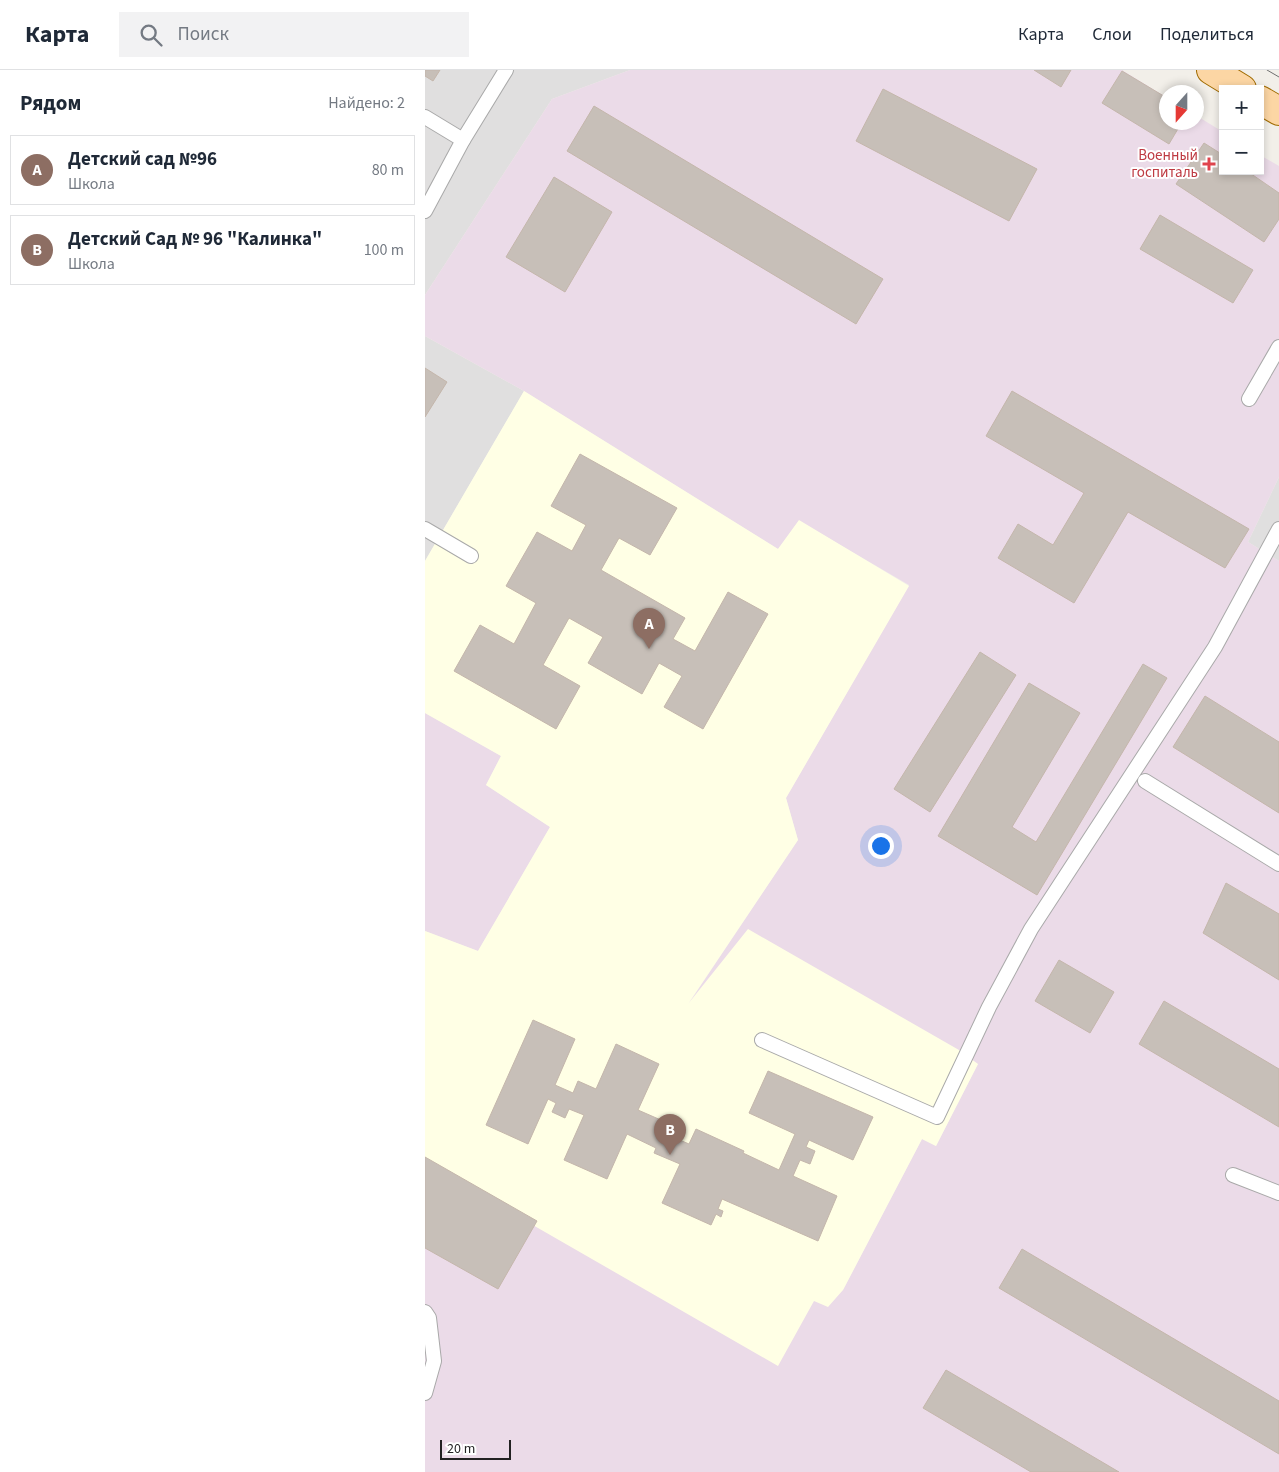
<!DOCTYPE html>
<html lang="ru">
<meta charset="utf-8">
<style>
:root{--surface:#fff;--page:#f2f2f3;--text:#1f2937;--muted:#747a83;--line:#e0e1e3;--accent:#d40000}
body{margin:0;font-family:"Source Sans 3",sans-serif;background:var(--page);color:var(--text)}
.controls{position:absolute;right:15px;top:15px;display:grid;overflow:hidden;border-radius:0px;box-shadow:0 2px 8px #0003}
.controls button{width:45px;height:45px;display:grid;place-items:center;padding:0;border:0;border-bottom:1px solid var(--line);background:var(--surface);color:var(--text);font:25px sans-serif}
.compass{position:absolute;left:734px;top:15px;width:45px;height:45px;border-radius:50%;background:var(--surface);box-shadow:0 2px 8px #0003;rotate:201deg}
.scale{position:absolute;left:15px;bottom:12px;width:71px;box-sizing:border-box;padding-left:5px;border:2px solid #222;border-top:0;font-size:14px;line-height:18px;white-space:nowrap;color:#222;-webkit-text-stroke:4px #fff;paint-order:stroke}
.you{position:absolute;left:455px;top:775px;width:18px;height:18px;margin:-12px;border:4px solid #fff;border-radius:50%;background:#1a73e8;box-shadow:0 0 0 8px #1a73e833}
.badge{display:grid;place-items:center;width:32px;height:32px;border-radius:50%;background:var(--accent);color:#fff;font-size:16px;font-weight:700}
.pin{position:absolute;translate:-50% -41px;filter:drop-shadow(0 1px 2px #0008)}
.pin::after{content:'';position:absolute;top:26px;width:18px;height:15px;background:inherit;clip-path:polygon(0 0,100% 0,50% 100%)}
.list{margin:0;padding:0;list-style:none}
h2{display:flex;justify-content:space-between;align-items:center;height:65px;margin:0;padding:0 20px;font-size:21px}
h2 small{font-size:16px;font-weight:400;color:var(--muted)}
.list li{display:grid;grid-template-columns:32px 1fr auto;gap:15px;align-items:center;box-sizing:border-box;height:70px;margin:0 10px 10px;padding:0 10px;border:1px solid var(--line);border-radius:0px}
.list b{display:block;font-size:19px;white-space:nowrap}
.list p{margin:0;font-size:16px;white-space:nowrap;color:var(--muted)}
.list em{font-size:16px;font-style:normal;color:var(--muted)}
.icon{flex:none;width:28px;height:28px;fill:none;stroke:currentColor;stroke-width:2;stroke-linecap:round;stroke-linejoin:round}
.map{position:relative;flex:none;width:854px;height:1402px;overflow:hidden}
header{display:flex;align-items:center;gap:30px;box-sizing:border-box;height:70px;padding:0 25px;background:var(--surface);border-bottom:1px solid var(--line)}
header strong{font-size:24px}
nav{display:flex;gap:28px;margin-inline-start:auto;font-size:18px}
.search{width:350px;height:45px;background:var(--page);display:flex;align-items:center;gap:12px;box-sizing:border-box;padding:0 18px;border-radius:0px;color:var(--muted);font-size:19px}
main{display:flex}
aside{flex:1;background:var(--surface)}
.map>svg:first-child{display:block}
</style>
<header>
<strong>Карта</strong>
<div class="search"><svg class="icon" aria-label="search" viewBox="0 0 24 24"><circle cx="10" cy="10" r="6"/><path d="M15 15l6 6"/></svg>Поиск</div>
<nav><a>Карта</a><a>Слои</a><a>Поделиться</a></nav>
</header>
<main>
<aside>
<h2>Рядом<small>Найдено: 2</small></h2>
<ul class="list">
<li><span class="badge" style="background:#8d6e63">A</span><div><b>Детский сад №96</b><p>Школа</p></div><em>80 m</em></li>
<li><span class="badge" style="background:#8d6e63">B</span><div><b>Детский Сад № 96 &quot;Калинка&quot;</b><p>Школа</p></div><em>100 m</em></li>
</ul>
</aside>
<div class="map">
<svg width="854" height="1402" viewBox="0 0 854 1402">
<rect width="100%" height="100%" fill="#f2efe9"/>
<g fill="#e0dfdf">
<path d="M0 0H205L127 29 0 225Z"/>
<path d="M0 266 99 321 0 491Z"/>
<path d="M854 407V491L823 472Z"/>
</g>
<g fill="#ebdbe8">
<path d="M205 0H697L741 27 742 52H772V46L798 62V101H835V85L854 96V407L823 472 854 491V1402H0V1093L389 1230 418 1220 497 1069 511 1076 553 994 258 942 373 770 361 728 484 515 374 451 353 479 99 321 0 266V225L127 29Z"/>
<path d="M0 643 76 686 61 715 125 757 53 881 0 861Z"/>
</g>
<path fill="#ffffe5" d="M99 321 353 479 374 450 484 516 361 728 373 770 263 934 323 859 534 980 553 994 511 1076 497 1069 418 1220 403 1237 389 1231 353 1296 0 1093V861L53 881 125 757 61 715 76 686 0 643V491Z"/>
<g fill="#c7bfb8" stroke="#c4b6ab">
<path d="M0 0H15L8 11 0 6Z"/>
<path d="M609 0H646L636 17Z"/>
<path d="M697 1 742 28V52H757L744 74 677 33Z"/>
<path d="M458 19 612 99 584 151 431 71Z"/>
<path d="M169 36 458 209 431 254 142 81Z"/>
<path d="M779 73 798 85V101H822L854 123V149L839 172 751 114Z"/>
<path d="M129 107 187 142 140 222 81 187Z"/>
<path d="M735 145 828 200 808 233 715 179Z"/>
<path d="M0 298 22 312 0 347Z"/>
<path d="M587 321 824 459 800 498 703 442 649 533 573 488 593 454 628 475 659 423 561 366Z"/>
<path d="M155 384 252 438 225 485 194 468 176 500 260 548 248 569 270 581 303 522 343 544 278 659 239 637 257 606 234 593 217 624 163 593 178 567 144 548 118 595 155 616 131 659 29 601 55 555 89 574 111 533 81 516 112 462 147 481 161 455 126 436Z"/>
<path d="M555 582 591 605 505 742 469 719Z"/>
<path d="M718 594 742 608 612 825 513 766 604 613 655 643 587 757 611 772Z"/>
<path d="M780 626 854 672V743L748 677Z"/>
<path d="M801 813 854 844V910L778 863Z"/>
<path d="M634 890 689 922 665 963 610 931Z"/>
<path d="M739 931 854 999V1057L714 974Z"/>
<path d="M108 950 150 969 130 1015 148 1023 153 1011 171 1019 191 974 234 994 213 1040 245 1054 241 1064 264 1074 271 1059 319 1081 318 1083 354 1100 370 1064 324 1043 343 1001 448 1047 428 1090 384 1070 381 1077 390 1081 385 1094 375 1090 368 1106 412 1126 393 1171 297 1129 293 1139 298 1141 296 1147 291 1144 286 1155 237 1133 255 1094 229 1083 231 1078 202 1064 182 1109 139 1090 159 1045 144 1039 140 1048 127 1042 131 1033 123 1029 103 1074 61 1055Z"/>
<path d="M0 1087 112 1151 73 1219 0 1178Z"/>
<path d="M597 1179 854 1331V1384L574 1218Z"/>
<path d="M521 1300 694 1402H606L498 1338Z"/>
</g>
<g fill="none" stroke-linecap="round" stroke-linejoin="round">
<defs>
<g id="service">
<path d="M0 47 38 70 0 141"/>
<path d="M38 70 81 0"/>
<path d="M824 329 854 277"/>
<path d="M0 459 46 486"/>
<path d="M720 711 854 794"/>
<path d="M337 970 512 1047 564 937 606 859 790 577 854 459"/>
<path d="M808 1105 854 1123"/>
<path d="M0 1242 4 1248 9 1291 0 1323"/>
</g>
<g id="primary">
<path d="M786 0 817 19"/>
<path d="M835 30 854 41"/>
</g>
</defs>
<use href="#service" stroke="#a9a9a9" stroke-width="16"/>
<use href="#primary" stroke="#a06b00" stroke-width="30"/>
<use href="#service" stroke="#fff" stroke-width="14"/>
<use href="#primary" stroke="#fcd6a4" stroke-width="28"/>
<path stroke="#707070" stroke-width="1" d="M842 0 854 7"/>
</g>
<path fill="#e0444e" stroke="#fff" stroke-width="2" d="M781.5 86.5h5v5h5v5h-5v5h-5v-5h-5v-5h5z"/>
<g text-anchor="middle" stroke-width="4" stroke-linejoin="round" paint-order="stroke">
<g font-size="15" fill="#be3a42" stroke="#fff" text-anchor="end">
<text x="773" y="90">Военный<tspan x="773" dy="17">госпиталь</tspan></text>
</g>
</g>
</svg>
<div class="controls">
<button>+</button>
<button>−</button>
</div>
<svg class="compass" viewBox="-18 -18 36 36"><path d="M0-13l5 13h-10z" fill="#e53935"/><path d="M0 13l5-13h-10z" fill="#747a83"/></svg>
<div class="scale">20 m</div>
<div class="you"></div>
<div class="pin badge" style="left:224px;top:579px;background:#8d6e63">A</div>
<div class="pin badge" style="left:245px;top:1085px;background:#8d6e63">B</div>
</div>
</main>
